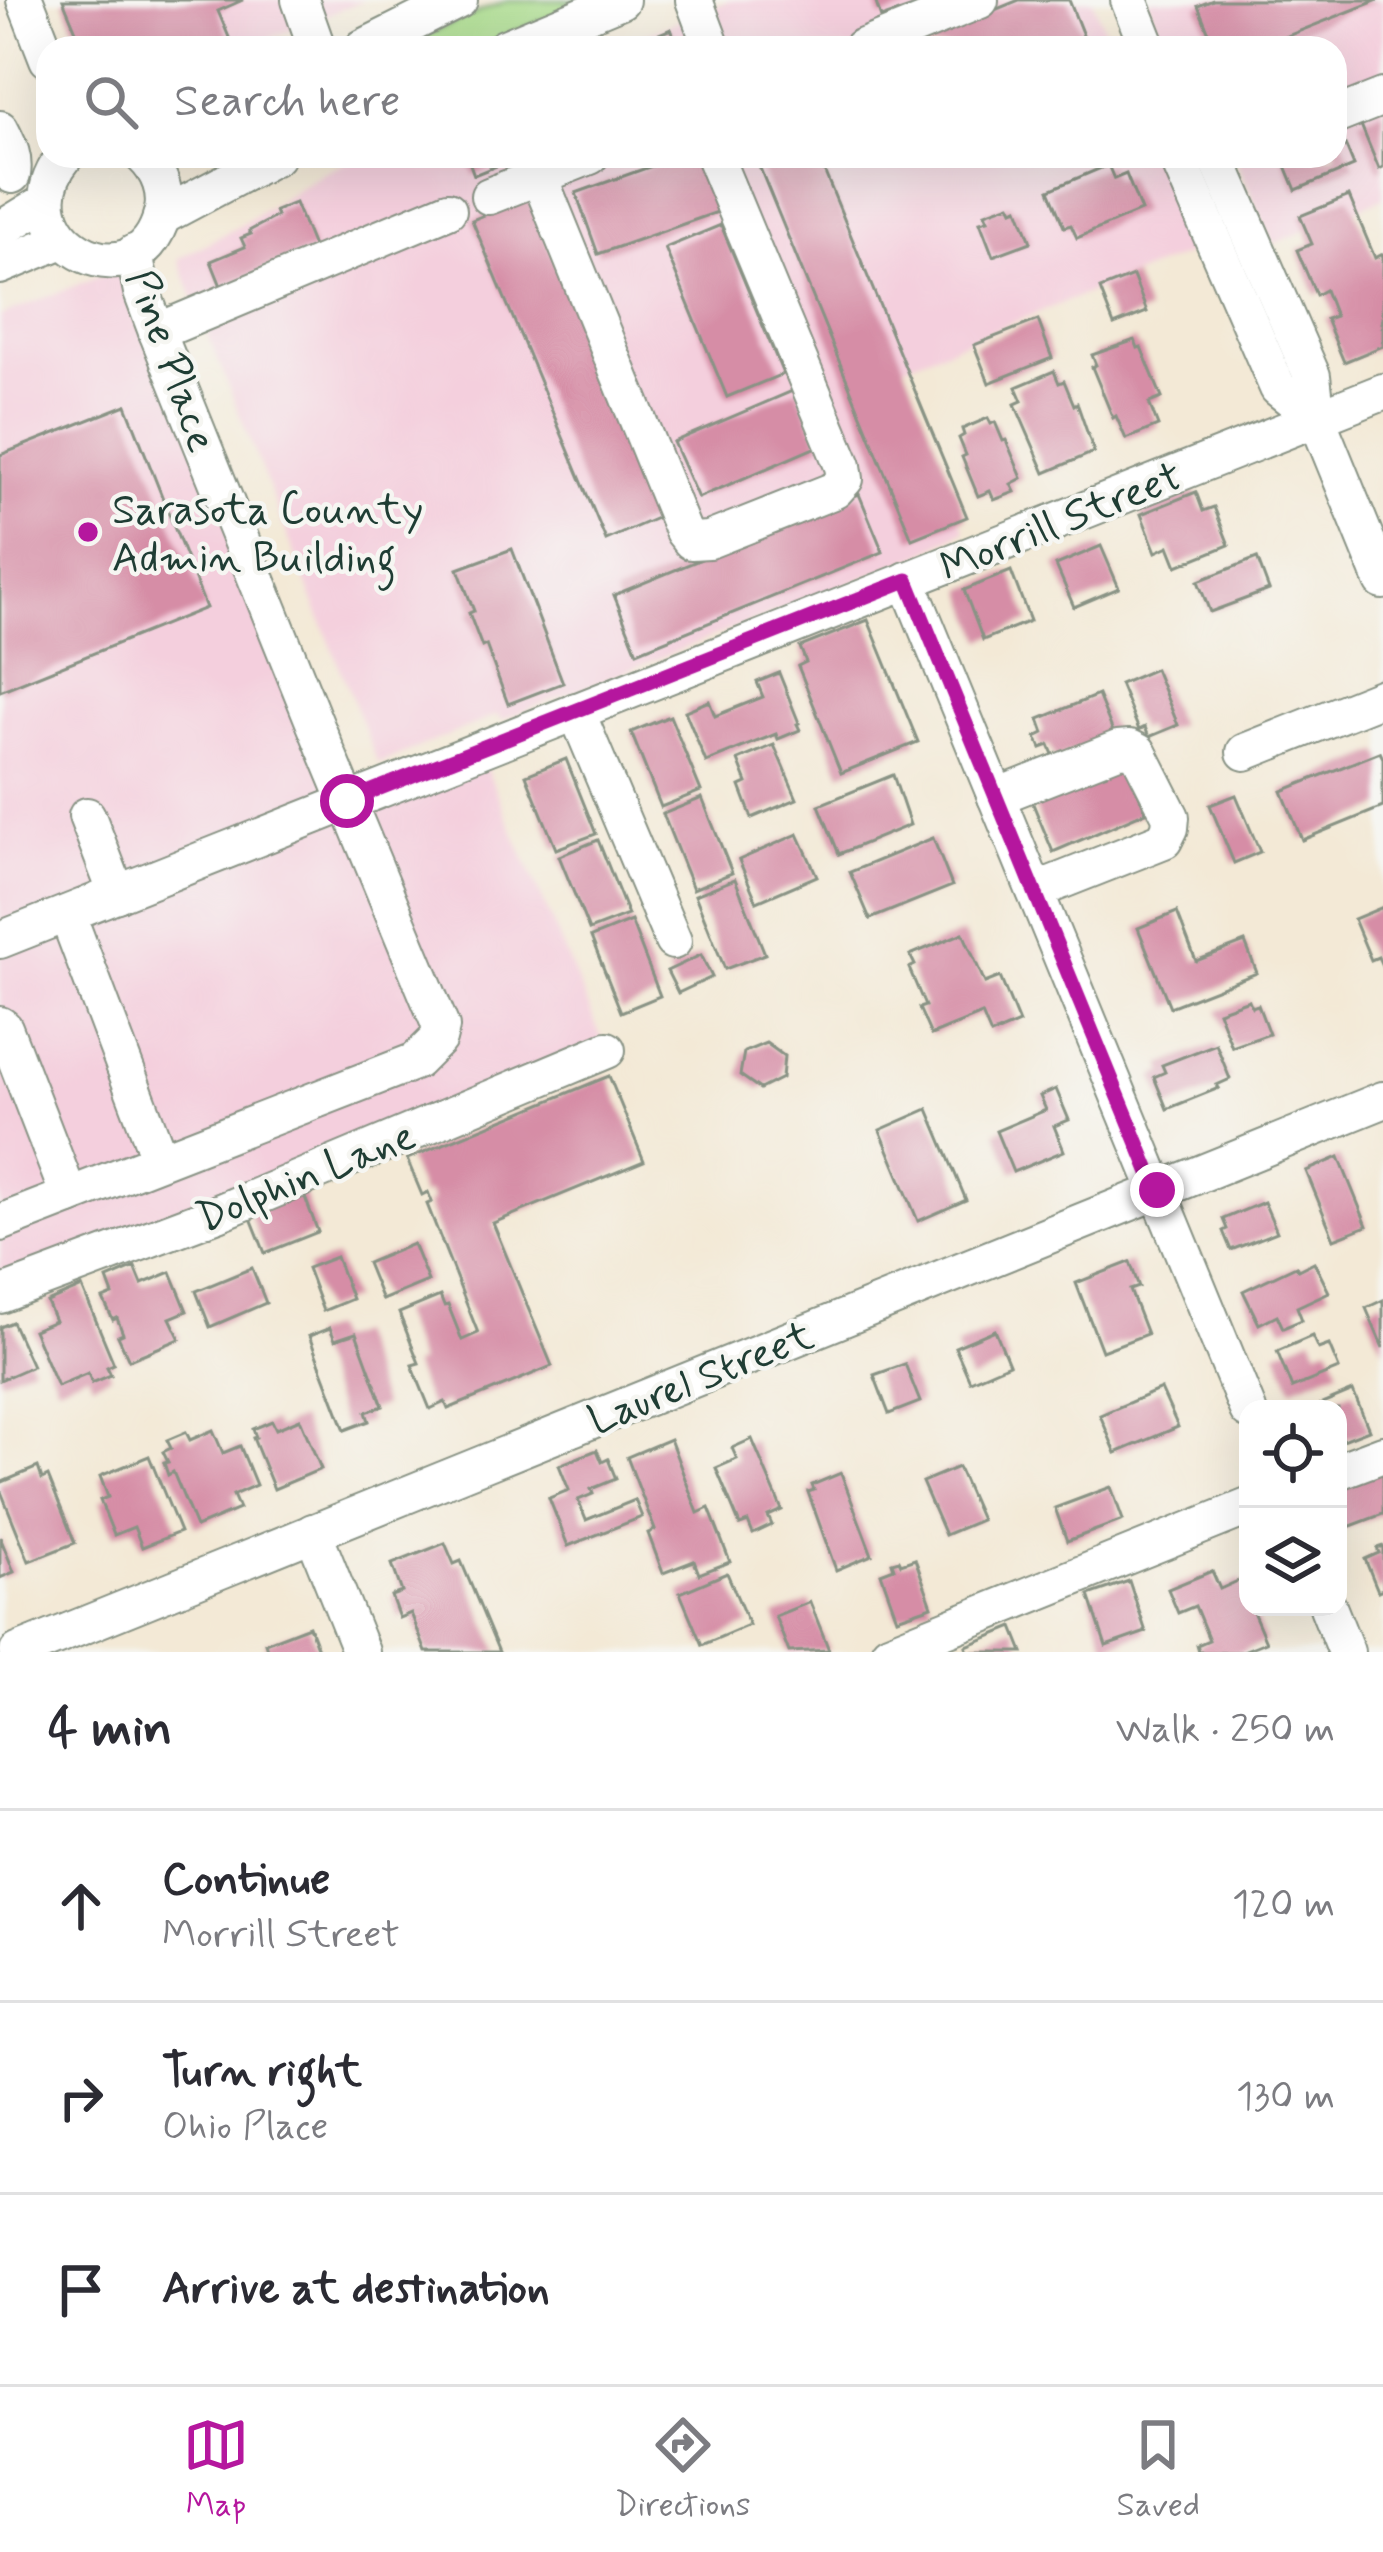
<!DOCTYPE html>
<meta charset="utf-8">
<style>
:root{--surface:#fff;--page:#f2f2f3;--text:#2b2b33;--muted:#7c7c81;--line:#e1e1e2;--accent:#b5179e}
body{margin:0;font-family:Mynerve,sans-serif;background:var(--page);color:var(--text)}
.controls{position:absolute;right:36px;bottom:36px;display:grid;overflow:hidden;border-radius:24px;box-shadow:0 12px 48px #0002}
.controls button{width:108px;height:108px;display:grid;place-items:center;padding:0;border:0;border-bottom:3px solid var(--line);background:var(--surface);color:var(--text);font:60px sans-serif}
.stop{position:absolute;width:36px;height:36px;margin:-27px;border:9px solid #b5179e;border-radius:50%;background:#fff}
.stop.end{background:#b5179e;border-color:#fff;box-shadow:0 3px 12px #0008}
.list{margin:0;padding:0;list-style:none}
h2{display:flex;justify-content:space-between;align-items:center;height:156px;margin:0;padding:0 48px;font-size:51px}
h2 small{font-size:39px;font-weight:400;color:var(--muted)}
.list li{display:grid;grid-template-columns:78px 1fr auto;gap:36px;align-items:center;box-sizing:border-box;height:192px;padding:0 48px;border-top:3px solid var(--line)}
.list b{display:block;font-size:45px;white-space:nowrap}
.list p{margin:0;font-size:39px;white-space:nowrap;color:var(--muted)}
.list em{font-size:39px;font-style:normal;color:var(--muted)}
.icon{flex:none;width:66px;height:66px;fill:none;stroke:currentColor;stroke-width:2;stroke-linecap:round;stroke-linejoin:round}
.map{position:relative;flex:none;width:1383px;height:1652px;overflow:hidden}
.search{position:absolute;background:var(--surface);box-shadow:0 12px 48px #0002;left:36px;right:36px;top:36px;height:132px;display:flex;align-items:center;gap:30px;box-sizing:border-box;padding:0 42px;border-radius:36px;color:var(--muted);font-size:45px}
.sheet{height:732px;background:var(--surface)}
nav{display:flex;justify-content:space-around;align-items:center;box-sizing:border-box;height:168px;border-top:3px solid var(--line);background:var(--surface);font-size:33px;color:var(--muted)}
nav a{display:grid;justify-items:center;gap:6px}
nav .on{color:var(--accent)}
.map>svg:first-child{display:block}
</style>
<div class="map">
<svg width="1383" height="1652" viewBox="0 0 1383 1652">
<rect width="100%" height="100%" fill="#f6f6f2"/>
<filter id="ink" filterUnits="userSpaceOnUse"><feTurbulence type="fractalNoise" baseFrequency=".00833" numOctaves="2"/><feDisplacementMap in="SourceGraphic" scale="24" xChannelSelector="R" yChannelSelector="G"/><feConvolveMatrix kernelMatrix="1 2 1 2 8 2 1 2 1" color-interpolation-filters="sRGB"/></filter>
<filter id="wash" filterUnits="userSpaceOnUse"><feTurbulence type="fractalNoise" baseFrequency=".004" numOctaves="4" result="noise"/><feDisplacementMap in="SourceGraphic" scale="48" xChannelSelector="R" yChannelSelector="G"/><feGaussianBlur stdDeviation="2.7" result="paint"/><feColorMatrix in="noise" values="0 0 0 0 0 0 0 0 0 0 0 0 0 0 0 0 0 1.4 0 .05"/><feComposite in="paint" operator="in"/></filter>
<g filter="url(#wash)">
<rect width="100%" height="100%" fill="#f3e9d6"/>
<g fill="#f4cfdd">
<path d="M65 0H364L245 48H83Z"/>
<path d="M730 0H1093L1112 48H611Z"/>
<path d="M1148 0H1383V198L1273 244 1235 156H1335V48H1168L1167 39 1162 38Z"/>
<path d="M361 156H1156L1192 252 900 367 965 530 916 557 501 720 498 715 378 764 178 259 241 225 321 174Z"/>
<path d="M131 263 347 800 478 749 607 1050 0 1292V316Z"/>
</g>
<path fill="#a7da89" stroke="#638c5e" stroke-width="3" d="M508 0H593L477 48H401L445 26Z"/>
<g id="blocks">
<g fill="#d68da6">
<path d="M63 0H243L218 11 233 47 229 48H83Z"/>
<path d="M875 0H930V1L881 18Z"/>
<path d="M1019 0H1069L1086 43 1074 48H902Z"/>
<path d="M1213 0H1378L1257 48H1215L1198 6Z"/>
<path d="M671 29 679 48H626Z"/>
<path d="M1383 110V167L1379 169 1359 120Z"/>
<path d="M1335 120 1354 166 1296 190 1282 156H1335Z"/>
<path d="M467 156H521L474 175Z"/>
<path d="M680 156H707L726 209 598 254 576 193Z"/>
<path d="M755 156H818L967 517 912 539Z"/>
<path d="M1108 165 1114 179 1126 174 1141 211 1077 238 1071 225 1064 227 1049 190Z"/>
<path d="M1349 196 1375 258 1383 254V346L1344 362 1326 319 1335 316 1325 290 1316 295 1297 250 1312 244 1300 216Z"/>
<path d="M528 197 661 516 606 540 472 220Z"/>
<path d="M295 203 314 249 221 286 211 261 245 247 241 238 251 234 249 231 277 216 275 211Z"/>
<path d="M1010 204 1013 210 1018 208 1031 242 993 256 980 222 988 220 985 213Z"/>
<path d="M721 225 783 374 727 397 665 248Z"/>
<path d="M1133 276 1147 312 1114 325 1100 289Z"/>
<path d="M1038 320 1052 358 989 383 974 345Z"/>
<path d="M1135 340 1138 348 1141 347 1162 398 1149 403 1158 426 1126 439 1116 416 1113 418 1092 367 1096 365 1092 355Z"/>
<path d="M1054 371 1059 383 1064 381 1074 405 1077 403 1094 452 1045 473 1015 404 1022 401 1016 387Z"/>
<path d="M797 389 821 445 698 498 673 442Z"/>
<path d="M126 405 206 608 0 691V455Z"/>
<path d="M988 418 991 424 995 422 1003 441 1006 440 1022 478 1011 484 1015 492 994 500 990 491 978 496 962 457 966 455 959 438 964 435 962 429Z"/>
<path d="M1196 492 1203 511 1214 507 1229 545 1177 566 1169 546 1156 552 1141 514Z"/>
<path d="M859 494 883 552 637 652 614 595Z"/>
<path d="M1101 546 1119 588 1074 607 1056 565Z"/>
<path d="M512 549 563 683 508 704 486 645 482 647 469 613 474 611 458 569Z"/>
<path d="M1257 558 1269 590 1210 612 1198 581Z"/>
<path d="M1011 571 1030 621 983 640 964 590Z"/>
<path d="M868 620 918 742 841 773 798 666 806 662 800 647Z"/>
<path d="M1155 669 1178 725 1149 737 1145 727 1139 730 1120 684Z"/>
<path d="M779 673 799 723 797 724 800 730 778 739 776 734 706 762 685 711 709 701 715 716 763 697 757 682Z"/>
<path d="M1098 695 1114 734 1055 759 1049 745 1041 748 1036 737 1044 733 1039 719Z"/>
<path d="M670 716 701 791 661 807 631 732Z"/>
<path d="M774 745 797 799 752 818 740 786 747 783 738 760Z"/>
<path d="M1380 752 1383 758V807L1302 840 1282 791Z"/>
<path d="M566 759 596 834 556 849 526 775Z"/>
<path d="M1124 760 1146 812 1053 852 1031 799Z"/>
<path d="M893 775 910 825 839 854 819 805Z"/>
<path d="M1236 795 1260 852 1234 863 1210 805Z"/>
<path d="M702 798 732 873 693 889 663 814Z"/>
<path d="M798 834 817 876 757 902 739 860Z"/>
<path d="M933 838 952 886 870 919 850 872Z"/>
<path d="M598 840 628 915 589 930 559 856Z"/>
<path d="M735 879 765 954 725 969 695 895Z"/>
<path d="M1383 907V968L1378 957 1371 960 1354 919Z"/>
<path d="M1177 912 1196 961 1245 942 1257 973 1170 1007 1138 928Z"/>
<path d="M631 921 660 996 621 1012 591 937Z"/>
<path d="M963 933 985 983 1000 977 1019 1023 991 1035 982 1014 931 1035 919 1008 925 1006 909 968 915 965 910 955Z"/>
<path d="M701 955 712 977 678 993 667 971Z"/>
<path d="M1249 1000 1252 1007 1258 1005 1269 1034 1232 1047 1218 1011Z"/>
<path d="M766 1043 784 1056 782 1078 760 1089 740 1075 744 1052Z"/>
<path d="M1216 1044 1230 1079 1217 1085 1219 1088 1167 1109 1154 1077 1165 1072 1162 1065Z"/>
<path d="M609 1076 644 1161 493 1223 552 1366 448 1409 445 1402 430 1409 412 1365 419 1363 399 1313 440 1296 444 1306 448 1305 462 1340 478 1333 427 1204 432 1202 428 1192 422 1195 407 1159Z"/>
<path d="M1056 1089 1069 1120 1054 1126 1064 1151 1013 1172 996 1131 1046 1110 1040 1096Z"/>
<path d="M928 1109 966 1200 918 1221 880 1130Z"/>
<path d="M1339 1157 1367 1226 1334 1239 1306 1171Z"/>
<path d="M303 1192 318 1232 265 1253 249 1213Z"/>
<path d="M1264 1202 1277 1232 1231 1250 1223 1231 1227 1229 1223 1219Z"/>
<path d="M413 1244 428 1281 382 1300 367 1263Z"/>
<path d="M336 1257 352 1299 323 1311 307 1268Z"/>
<path d="M1130 1262 1139 1287 1130 1290 1147 1334 1102 1351 1076 1283Z"/>
<path d="M1314 1262 1329 1292 1297 1307 1302 1320 1283 1328 1277 1315 1259 1324 1243 1291 1296 1266 1298 1270Z"/>
<path d="M135 1267 142 1284 171 1272 187 1311 170 1318 180 1339 129 1360 118 1336 123 1334 117 1318 113 1320 103 1299 113 1295 107 1279Z"/>
<path d="M252 1268 266 1303 210 1327 196 1291Z"/>
<path d="M82 1287 114 1364 107 1367 111 1375 92 1383 88 1373 57 1386 33 1330 55 1321 47 1302Z"/>
<path d="M1383 1300V1348L1366 1308Z"/>
<path d="M12 1322 32 1366 0 1380V1327Z"/>
<path d="M330 1328 335 1340 356 1333 383 1406 366 1412 369 1421 345 1430 309 1336Z"/>
<path d="M995 1330 1009 1364 970 1381 955 1347Z"/>
<path d="M1312 1336 1318 1349 1329 1345 1339 1369 1292 1388 1277 1351Z"/>
<path d="M905 1364 920 1402 889 1414 874 1375Z"/>
<path d="M1161 1389 1178 1427 1116 1453 1100 1415Z"/>
<path d="M1353 1391 1369 1430 1338 1442V1409H1310Z"/>
<path d="M300 1419 321 1469 274 1489 253 1438 256 1437 253 1429 272 1421 276 1429Z"/>
<path d="M213 1430 223 1453 240 1446 256 1485 233 1495 239 1509 196 1527 173 1472 168 1475 164 1463 168 1462 163 1452 171 1448 167 1440 186 1432 190 1440Z"/>
<path d="M670 1439 698 1513 709 1508 730 1562 699 1574 694 1561 663 1573 648 1533 655 1530 627 1457Z"/>
<path d="M752 1439 782 1510 768 1516 772 1525 753 1534 748 1522 740 1525 716 1468 737 1459 732 1448Z"/>
<path d="M597 1450 602 1462 608 1459 616 1479 591 1489 593 1494 578 1500 586 1520 635 1500 642 1517 568 1546 549 1498 569 1490 559 1465Z"/>
<path d="M149 1456 180 1532 142 1547 134 1527 114 1535 100 1500 108 1497 100 1476Z"/>
<path d="M38 1467 42 1479 48 1476 75 1543 29 1561 0 1489V1483Z"/>
<path d="M958 1467 981 1520 945 1535 922 1482Z"/>
<path d="M1383 1467V1514L1343 1529 1338 1516V1484Z"/>
<path d="M841 1473 872 1555 836 1570 808 1492 814 1490 812 1485Z"/>
<path d="M1111 1487 1123 1520 1067 1541 1055 1508Z"/>
<path d="M0 1537 14 1572 0 1578Z"/>
<path d="M445 1543 454 1564 461 1561 499 1652H426L411 1613 399 1618 391 1596 402 1592 392 1564Z"/>
<path d="M1383 1546V1589L1378 1591 1365 1559 1379 1553 1377 1548Z"/>
<path d="M915 1559 932 1606 897 1618 881 1573 894 1568 892 1562 899 1560 901 1564Z"/>
<path d="M1212 1571 1220 1589 1240 1580 1248 1599V1607H1251L1266 1642 1241 1652H1199L1197 1645 1209 1640 1195 1606 1178 1613 1168 1589Z"/>
<path d="M727 1573 749 1625 702 1645 680 1593Z"/>
<path d="M1129 1581 1146 1632 1106 1646 1089 1595Z"/>
<path d="M810 1602 829 1650 789 1652 775 1616Z"/>
<path d="M309 1626 319 1652H268L265 1643Z"/>
<path d="M1013 1627 1023 1652H968L966 1646Z"/>
</g>
</g>
</g>
<g filter="url(#ink)">
<use href="#blocks" fill-opacity="0" stroke="#899385" stroke-width="3"/>
<g fill="none" stroke-linecap="round" stroke-linejoin="round">
<defs>
<g id="minor">
<path d="M25 0 48 59"/>
<path d="M300 0 317 48"/>
<path d="M694 0 712 48"/>
<path d="M1129 0 1148 48"/>
<path d="M363 48 459 0"/>
<path d="M505 48 621 0"/>
<path d="M861 48 980 0"/>
<path d="M1335 116 1383 97"/>
<path d="M0 129C8 145 15 156 12 175"/>
<path d="M65 156C0 235 136 312 162 215 168 193 159 171 143 156"/>
<path d="M1177 156 1278 388 1317 419"/>
<path d="M1216 156 1312 376 1317 419 1383 581"/>
<path d="M539 177 683 531 691 541 709 540 835 490 845 479 843 466 714 156"/>
<path d="M489 196 590 156"/>
<path d="M161 217 276 156"/>
<path d="M0 230 44 203"/>
<path d="M0 266 60 241"/>
<path d="M157 332 448 210"/>
<path d="M907 580 1248 1410"/>
<path d="M576 711 673 941"/>
<path d="M1245 752 1383 697"/>
<path d="M996 797 1118 749 1130 748 1138 752 1171 817 1170 828 1164 840 1035 891"/>
<path d="M87 816 117 894"/>
<path d="M67 914 160 1160"/>
<path d="M0 940 1383 392"/>
<path d="M0 1025 4 1028 69 1196"/>
<path d="M0 1223 416 1061 438 1039 441 1027 315 724 157 332 142 292 134 253"/>
<path d="M0 1295 218 1213 607 1050"/>
<path d="M1338 1471 1383 1454"/>
<path d="M313 1532 361 1652"/>
<path d="M1328 1607 1346 1652"/>
<path d="M18 1652 1383 1100"/>
<path d="M889 1652 1248 1507"/>
</g>
</defs>
<use href="#minor" stroke="#899385" stroke-width="40"/>
<use href="#minor" stroke="#fff" stroke-width="36"/>
</g>
</g>
<g fill="none" stroke-linecap="round" stroke-linejoin="round" filter="url(#ink)">
<path stroke="#b5179e" stroke-width="15" d="M347 801 907 580 1157 1190"/>
</g>
<circle fill="#b5179e" stroke="#f6f6f2" stroke-width="4.5" cx="88" cy="532" r="12"/>
<g text-anchor="middle" stroke-width="9" stroke-linejoin="round" paint-order="stroke">
<g font-size="42" fill="#1f3d34" stroke="#f6f6f2">
<text transform="translate(173 360) rotate(70)" y="15">Pine Place</text>
<text transform="translate(1060 520) rotate(-22)" y="15">Morrill Street</text>
<text transform="translate(305 1175) rotate(-22)" y="15">Dolphin Lane</text>
<text transform="translate(700 1376) rotate(-22)" y="15">Laurel Street</text>
</g>
<g font-size="42" fill="#1f3d34" stroke="#f6f6f2" text-anchor="start">
<text x="112" y="523">Sarasota County<tspan x="112" dy="48">Admin Building</tspan></text>
</g>
</g>
</svg>
<div class="controls">
<button><svg class="icon" aria-label="locate" viewBox="0 0 24 24"><circle cx="12" cy="12" r="6"/><path d="M12 2v4M12 18v4M2 12h4M18 12h4"/></svg></button>
<button><svg class="icon" aria-label="layers" viewBox="0 0 24 24"><path d="M12 4l9 5-9 5-9-5zM3 14l9 5 9-5"/></svg></button>
</div>
<div class="stop" style="left:347px;top:801px"></div>
<div class="stop end" style="left:1157px;top:1190px"></div>
<div class="search"><svg class="icon" aria-label="search" viewBox="0 0 24 24"><circle cx="10" cy="10" r="6"/><path d="M15 15l6 6"/></svg>Search here</div>
</div>
<section class="sheet">
<h2>4 min<small>Walk · 250 m</small></h2>
<ul class="list">
<li><svg class="icon" aria-label="ahead" viewBox="0 0 24 24"><path d="M12 20V5M6 11l6-6 6 6"/></svg><div><b>Continue</b><p>Morrill Street</p></div><em>120 m</em></li>
<li><svg class="icon" aria-label="right" viewBox="0 0 24 24"><path d="M7 20v-9h11M14 6l5 5-5 5"/></svg><div><b>Turn right</b><p>Ohio Place</p></div><em>130 m</em></li>
<li><svg class="icon" aria-label="arrive" viewBox="0 0 24 24"><path d="M6 21V4h12l-3 4 3 4H6"/></svg><div><b>Arrive at destination</b></div></li>
</ul>
</section>
<nav>
<a class="on"><svg class="icon" aria-label="map" viewBox="0 0 24 24"><path d="M3 6l6-2 6 2 6-2v14l-6 2-6-2-6 2zM9 4v14M15 6v14"/></svg>Map</a>
<a><svg class="icon" aria-label="directions" viewBox="0 0 24 24"><path d="M12 3l9 9-9 9-9-9zM9 14v-3h6M13 9l2 2-2 2"/></svg>Directions</a>
<a><svg class="icon" aria-label="saved" viewBox="0 0 24 24"><path d="M7 4h10v16l-5-4-5 4z"/></svg>Saved</a>
</nav>
